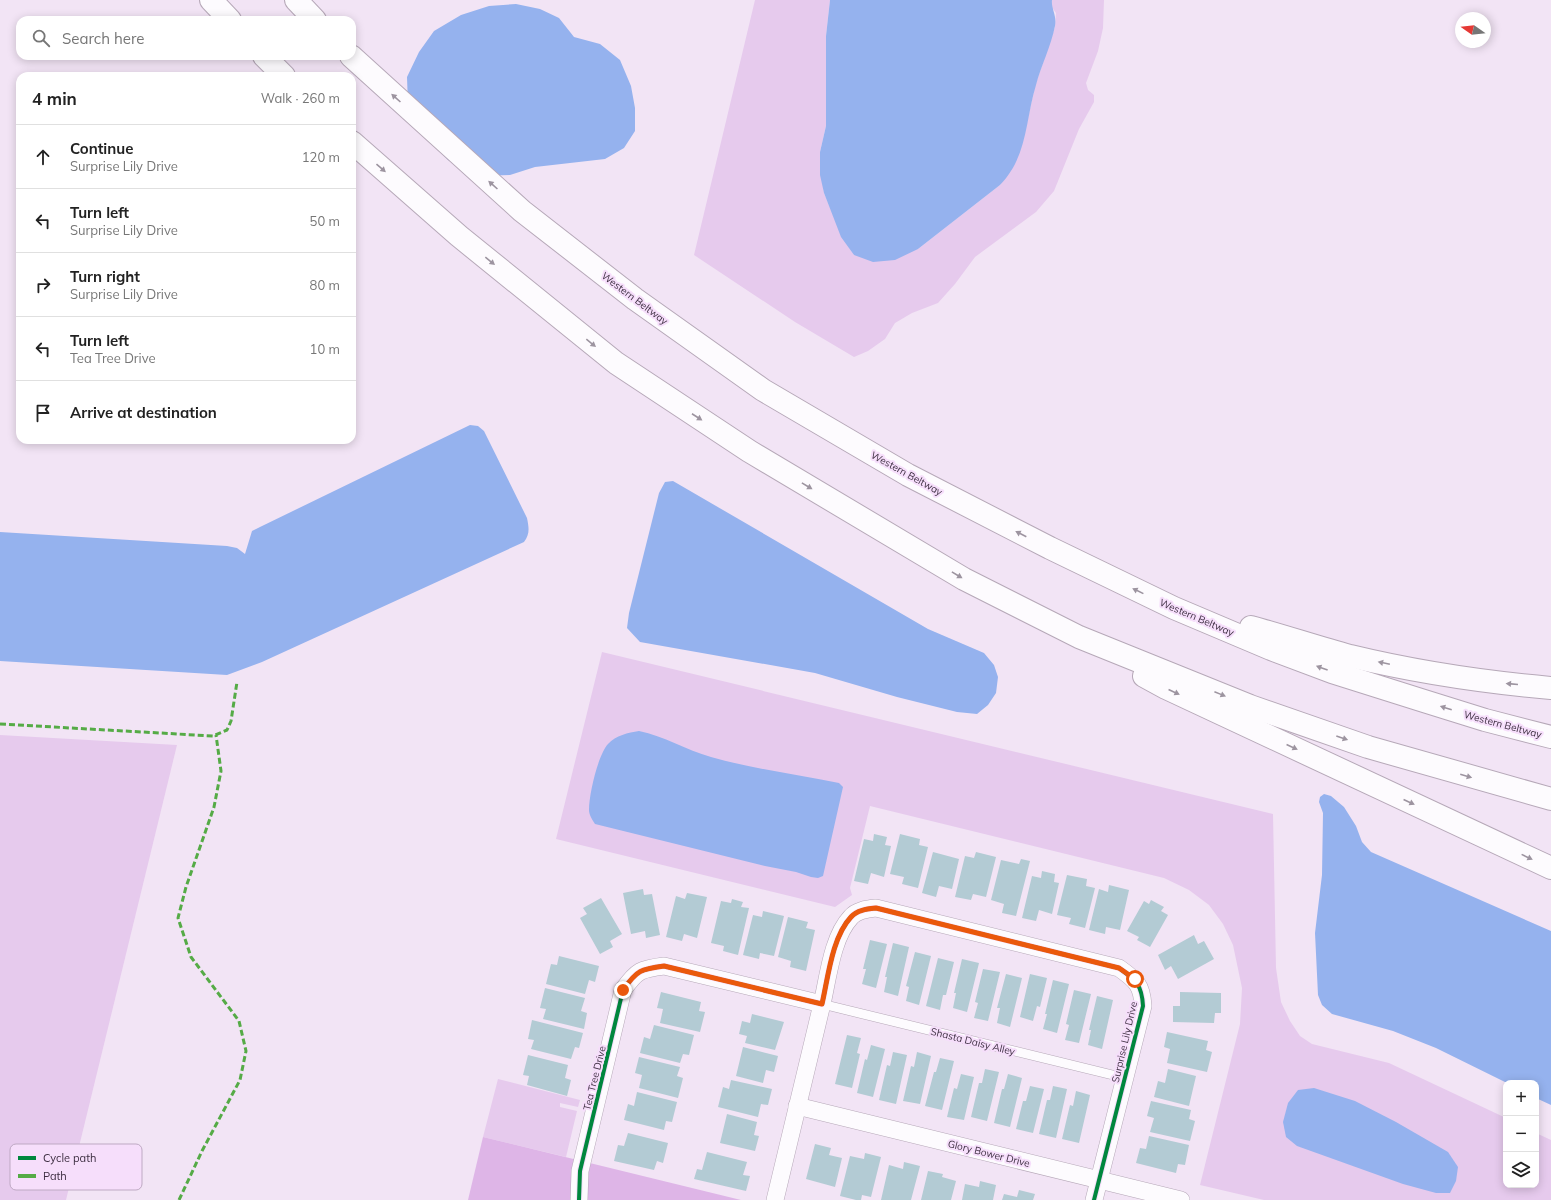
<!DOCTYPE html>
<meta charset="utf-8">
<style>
:root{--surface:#fff;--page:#f6f6f6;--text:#222;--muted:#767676;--line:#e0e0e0}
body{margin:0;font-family:Mulish,sans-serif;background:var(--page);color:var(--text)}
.controls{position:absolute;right:12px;bottom:12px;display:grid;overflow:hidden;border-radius:8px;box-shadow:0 2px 10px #0003}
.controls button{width:36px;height:36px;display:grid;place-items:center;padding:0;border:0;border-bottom:1px solid var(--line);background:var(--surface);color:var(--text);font:20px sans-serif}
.compass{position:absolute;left:1455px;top:12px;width:36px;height:36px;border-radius:50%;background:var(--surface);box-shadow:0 2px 10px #0003;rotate:284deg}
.stop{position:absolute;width:12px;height:12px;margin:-9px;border:3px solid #ea580c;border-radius:50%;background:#fff}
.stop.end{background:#ea580c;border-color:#fff;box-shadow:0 1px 4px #0008}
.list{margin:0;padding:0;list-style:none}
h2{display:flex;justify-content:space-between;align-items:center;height:52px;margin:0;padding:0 16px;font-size:17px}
h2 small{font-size:13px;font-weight:400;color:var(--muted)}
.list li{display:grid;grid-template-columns:26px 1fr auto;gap:12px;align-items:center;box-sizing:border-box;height:64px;padding:0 16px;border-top:1px solid var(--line)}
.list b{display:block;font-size:15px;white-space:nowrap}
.list p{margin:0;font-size:13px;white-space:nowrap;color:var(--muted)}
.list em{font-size:13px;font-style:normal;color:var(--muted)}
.icon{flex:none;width:22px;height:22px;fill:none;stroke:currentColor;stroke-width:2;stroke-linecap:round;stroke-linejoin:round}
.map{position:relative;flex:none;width:1551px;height:1200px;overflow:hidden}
.search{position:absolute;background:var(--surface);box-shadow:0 2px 10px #0003;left:16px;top:16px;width:340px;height:44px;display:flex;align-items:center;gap:10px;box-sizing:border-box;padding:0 14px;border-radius:12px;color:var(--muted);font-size:15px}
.panel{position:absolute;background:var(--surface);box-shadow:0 2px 10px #0003;left:16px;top:72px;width:340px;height:372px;border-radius:12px}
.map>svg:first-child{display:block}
</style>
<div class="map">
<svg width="1551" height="1200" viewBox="0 0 1551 1200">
<rect width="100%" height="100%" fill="#f2e4f5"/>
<g fill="#e6caed">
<path d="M755 0H830L826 36V126L820 152 824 193 842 237 854 255 918 249 1000 185 1022 145 1035 86 1055 27 1056 13 1051 6 1052 0H1104L1103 28 1098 51 1086 83 1088 90 1094 95V102L1079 129 1054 191 1036 212 975 257 955 284 938 303 912 313 895 323 885 339 868 351 854 357 795 322 694 255Z"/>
<path d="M602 652 1273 814 1276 968 1281 1002 1290 1021 1300 1036 1312 1044 1389 1063 1506 1118V1185H1536V1133L1551 1140V1200H1264L1200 1185 1240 1024 1242 988 1233 945 1223 924 1209 905 1189 890 1164 878 870 806 850 888 852 895 835 907 556 839Z"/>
<path d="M0 735 177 745 66 1200H0Z"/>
<path d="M498 1079 580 1100 578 1107 560 1103V1107L577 1111 566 1157 483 1137Z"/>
</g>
<path fill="#deb5e7" d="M483 1137 741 1200H468Z"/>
<g fill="#95b2ee">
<path d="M830 0H1052C1051 9 1057 15 1055 26 1051 46 1041 66 1036 85 1025 121 1028 156 1000 185L918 249 895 260 873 262 854 255 841 237 824 193 820 175V152L826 126V36Z"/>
<path d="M516 4 540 9 559 18 574 37 600 44 620 60 631 86 635 108V131L624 148 605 159 535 167 510 175 478 176 448 160 420 131 408 105 407 77 419 52 434 31 461 15 489 6Z"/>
<path d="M470 425 478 426 484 431 527 518C529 528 530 534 524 542L262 662 227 675 0 661V532L227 546 237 548 245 554 252 531 260 527Z"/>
<path d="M673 481 928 629 984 653 994 665 998 677 996 693 988 705 977 714 957 712 897 697 815 673 640 642 627 628 629 613 659 493 665 482Z"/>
<path d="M639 731C664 736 686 750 711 757 753 769 796 774 839 783L843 787 823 876 818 878 811 877 796 872 765 866 595 824C592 819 589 815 589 810 589 794 598 755 608 744 616 735 628 733 639 731Z"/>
<path d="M1324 794 1331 796 1344 807 1356 826 1362 842 1371 852 1551 931V1105L1536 1098V1083H1507L1436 1048 1393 1031 1332 1014 1322 1005 1318 995 1315 933 1322 875 1323 813 1319 802 1320 797Z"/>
<path d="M1314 1088 1355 1101 1396 1122 1448 1152 1458 1167 1456 1181 1450 1193H1436L1403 1184 1297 1146 1286 1137 1283 1122 1288 1103 1298 1090Z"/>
</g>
<g fill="#b3cbd4">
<path d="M874 834 887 837 885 845 891 846 884 877 871 873 868 884 854 881 864 839 873 841Z"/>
<path d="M900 834 920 839 919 845 928 847 918 888 902 884 904 877 890 874Z"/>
<path d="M933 852 959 859 952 889 939 886 936 897 922 893Z"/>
<path d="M976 852 996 857 986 897 973 894 971 900 955 897 965 856 974 858Z"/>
<path d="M1021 859 1030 861 1016 916 1002 913 1004 904 991 900 1001 860 1019 864Z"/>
<path d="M1042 871 1055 874 1054 882 1059 883 1052 914 1039 910 1036 921 1022 918 1032 876 1041 878Z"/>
<path d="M1067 875 1087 879 1086 886 1095 888 1085 928 1069 924 1071 918 1057 915Z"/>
<path d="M1109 885 1129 890 1120 930 1106 927 1105 934 1089 930 1099 889 1108 892Z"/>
<path d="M643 889 644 895 652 894 660 935 646 938 645 931 631 934 623 893Z"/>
<path d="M687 893 707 897 697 938 684 934 682 941 666 937 676 896 685 899Z"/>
<path d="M601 898 622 934 610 941 613 947 600 954 580 918 587 914 583 908Z"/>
<path d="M732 899 743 902 741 907 749 908 738 955 723 951 724 946 711 943 721 901 731 903Z"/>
<path d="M1151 900 1164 907 1161 911 1168 915 1150 947 1137 940 1139 937 1127 931 1144 901 1149 904Z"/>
<path d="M763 911 784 916 774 956 760 953 759 959 743 955 753 915 762 917Z"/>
<path d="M788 917 808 922 806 928 815 930 806 971 790 967 791 961 778 957Z"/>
<path d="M1194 935 1198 944 1204 941 1214 959 1178 979 1171 966 1165 970 1158 955Z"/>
<path d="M870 940 887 944 876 988 862 984 866 969H863Z"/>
<path d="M893 943 909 947 898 996 884 992 887 977H885Z"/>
<path d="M915 952 931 956 919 1005 906 1001 909 987 906 986Z"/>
<path d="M559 956 599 966 595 982 589 980 585 994 546 984 551 964 557 965Z"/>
<path d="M938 958 954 962 946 995H943L940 1010 926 1006Z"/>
<path d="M962 959 979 963 967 1012 953 1008 956 993H954Z"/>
<path d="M983 969 1000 972 988 1021 974 1018 978 1003 975 1002Z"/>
<path d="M1006 974 1022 978 1010 1027 997 1023 1000 1008H997Z"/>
<path d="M1030 974 1047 978 1040 1007 1037 1006 1033 1021 1020 1017Z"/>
<path d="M1053 980 1069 984 1057 1033 1043 1029 1047 1014H1045Z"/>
<path d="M545 988 585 998 581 1011 587 1013 584 1029 543 1019 546 1009 540 1008Z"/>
<path d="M1074 990 1091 994 1079 1043 1065 1040 1069 1025 1066 1024Z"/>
<path d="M661 992 701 1002 699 1011 705 1012 700 1032 660 1023 663 1009 657 1008Z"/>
<path d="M1180 992 1221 993V1013H1215L1214 1023 1173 1022V1006H1180Z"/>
<path d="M1097 996 1113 1000 1102 1049 1088 1045 1091 1030H1089Z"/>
<path d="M752 1014 784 1022 775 1050 745 1043 747 1036 739 1034 742 1021 750 1023Z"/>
<path d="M532 1020 583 1033 579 1048 575 1047 571 1059 531 1049 534 1040 528 1039Z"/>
<path d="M654 1025 694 1035 689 1055 683 1054 680 1063 640 1053 644 1037 650 1039Z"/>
<path d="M1167 1032 1208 1041 1206 1050 1212 1052 1207 1072 1167 1063 1170 1049 1164 1047Z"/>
<path d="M847 1035 861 1038 857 1053 860 1054 852 1088 835 1084Z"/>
<path d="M871 1045 885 1049 873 1097 857 1093 865 1059 867 1060Z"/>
<path d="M743 1047 778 1056 774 1072 766 1070 763 1083 736 1076Z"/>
<path d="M893 1052 907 1055 896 1104 879 1100 887 1065 890 1066Z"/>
<path d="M917 1052 931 1056 920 1104 903 1101 911 1066 914 1067Z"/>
<path d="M528 1055 568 1065 565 1078 571 1080 567 1096 527 1085 529 1076 523 1075Z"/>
<path d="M639 1057 680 1067 677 1076 683 1078 678 1098 639 1088 642 1075 635 1073Z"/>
<path d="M940 1058 954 1061 942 1110 925 1106 934 1072H936Z"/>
<path d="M985 1069 999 1072 987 1121 971 1117 979 1083H982Z"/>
<path d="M1168 1069 1196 1076 1189 1106 1154 1097 1158 1081 1165 1083Z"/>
<path d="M961 1074 974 1077 964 1120 947 1117 954 1088 957 1089Z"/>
<path d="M1008 1074 1022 1078 1010 1127 994 1123 1002 1089H1004Z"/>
<path d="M731 1080 772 1089 768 1105 761 1104 758 1117 718 1107 723 1087 729 1089Z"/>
<path d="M1030 1086 1044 1089 1033 1133 1016 1129 1023 1101H1026Z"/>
<path d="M1053 1086 1067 1089 1056 1138 1039 1134 1047 1100H1050Z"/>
<path d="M1076 1091 1090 1095 1079 1143 1062 1139 1070 1105 1073 1106Z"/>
<path d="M637 1092 677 1102 672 1122 666 1121 664 1130 624 1120 628 1104 634 1106Z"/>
<path d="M1151 1101 1191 1110 1189 1119 1195 1121 1190 1141 1150 1132 1154 1118 1147 1116Z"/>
<path d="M727 1114 757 1122 754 1135 759 1136 755 1151 720 1143Z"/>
<path d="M628 1133 668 1143 663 1163 657 1161 654 1170 614 1161 618 1145 624 1146Z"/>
<path d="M1149 1136 1189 1145 1185 1165 1178 1164 1176 1173 1136 1163 1140 1148 1146 1149Z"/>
<path d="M815 1144 831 1148 829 1155 842 1158 835 1187 806 1179Z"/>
<path d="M707 1152 747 1162 743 1175 750 1176 746 1191 694 1179 697 1169 702 1170Z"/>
<path d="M865 1153 881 1157 871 1197 862 1195 861 1200H856L840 1196 850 1156 864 1159Z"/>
<path d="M904 1162 920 1166 911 1200H881L889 1165 903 1169Z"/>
<path d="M928 1171 943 1174 942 1177 956 1181 951 1200H921Z"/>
<path d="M980 1181 996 1185 993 1200H962L965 1184 979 1187Z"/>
<path d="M1019 1190 1035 1194 1033 1200H1002L1004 1194 1017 1197Z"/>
</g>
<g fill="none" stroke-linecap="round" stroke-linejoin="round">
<defs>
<path id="service" d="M822 1004 1125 1078"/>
<g id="minor">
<path d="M797 1106 1181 1200"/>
<path d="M579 1200 580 1171 623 990C637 970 641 969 664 966L822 1004C828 978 832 937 851 917 857 910 867 909 876 908L1119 968C1136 980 1142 985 1143 1006L1094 1200"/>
<path d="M775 1200 822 1004"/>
</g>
<g id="motorway">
<path d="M211 0 230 20"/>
<path d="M296 0 315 20"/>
<path d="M264 56 284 76"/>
<path d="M351 56 522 211 635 299 763 390 908 475 1050 548 1174 608 1271 649 1332 672 1424 701 1485 720 1551 737"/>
<path d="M352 142 459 236 616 363 749 451 964 579 1079 637 1250 706 1368 747 1551 799"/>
<path d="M1251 627C1284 636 1317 647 1350 656 1416 672 1483 682 1551 688"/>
<path d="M1144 676 1166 688 1551 868"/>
</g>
</defs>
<use href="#service" stroke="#b6a8b8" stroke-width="10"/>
<use href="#minor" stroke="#b6a8b8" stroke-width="18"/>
<use href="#motorway" stroke="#b6a8b8" stroke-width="24"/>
<use href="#service" stroke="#fdfbfe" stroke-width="9"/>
<use href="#minor" stroke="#fdfbfe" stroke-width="17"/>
<use href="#motorway" stroke="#fdfbfe" stroke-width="22"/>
<g stroke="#55ab46" stroke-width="3" stroke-dasharray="6 3" stroke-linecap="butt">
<path d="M0 724 213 736 227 730 231 721 237 682"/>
<path d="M179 1200 202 1151 240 1080 246 1051 239 1021 191 957 178 918 186 887 214 807 221 771 216 735"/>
</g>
<defs>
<path id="cycleway" d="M579 1200 580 1171 623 990C637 970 641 969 664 966L822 1004C828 978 832 937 851 917 857 910 867 909 876 908L1119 968C1136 980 1142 985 1143 1006L1094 1200"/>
</defs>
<use href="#cycleway" stroke="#f6defb" stroke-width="6"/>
<use href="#cycleway" stroke="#00873e" stroke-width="4"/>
</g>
<defs><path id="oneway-solid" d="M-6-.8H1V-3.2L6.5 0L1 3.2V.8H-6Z"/></defs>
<g fill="#9d94a0">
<use href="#oneway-solid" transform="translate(396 98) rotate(-138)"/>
<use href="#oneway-solid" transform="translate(381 168) rotate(41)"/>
<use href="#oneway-solid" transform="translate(493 185) rotate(-138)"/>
<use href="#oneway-solid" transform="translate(490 261) rotate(39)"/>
<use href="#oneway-solid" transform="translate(591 343) rotate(39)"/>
<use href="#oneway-solid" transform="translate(697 417) rotate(33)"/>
<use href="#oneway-solid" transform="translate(807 486) rotate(31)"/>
<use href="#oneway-solid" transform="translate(1021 534) rotate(-153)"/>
<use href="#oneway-solid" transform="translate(957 575) rotate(31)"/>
<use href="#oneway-solid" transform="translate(1138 591) rotate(-154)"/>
<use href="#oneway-solid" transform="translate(1384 663) rotate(-168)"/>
<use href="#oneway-solid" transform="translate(1322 668) rotate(-160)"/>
<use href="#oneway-solid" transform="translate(1512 684) rotate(-175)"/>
<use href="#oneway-solid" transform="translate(1174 692) rotate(25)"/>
<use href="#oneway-solid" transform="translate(1220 694) rotate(22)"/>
<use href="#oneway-solid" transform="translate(1446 708) rotate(-163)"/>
<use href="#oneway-solid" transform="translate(1342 738) rotate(19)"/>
<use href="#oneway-solid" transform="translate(1292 747) rotate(25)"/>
<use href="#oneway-solid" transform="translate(1466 776) rotate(16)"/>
<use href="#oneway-solid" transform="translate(1409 802) rotate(25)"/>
<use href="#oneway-solid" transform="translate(1527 857) rotate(26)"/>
</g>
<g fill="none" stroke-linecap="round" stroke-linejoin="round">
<path stroke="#ea580c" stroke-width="5" d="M623 990C637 970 641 969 664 966L822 1004C828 978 832 937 851 917 857 910 867 909 876 908L1119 968 1135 979"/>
</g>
<g text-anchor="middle" stroke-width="4" stroke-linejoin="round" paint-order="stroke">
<g font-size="10" fill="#3d2e41" stroke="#f6defb">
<text transform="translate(635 298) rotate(37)" y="4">Western Beltway</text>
<text transform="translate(907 473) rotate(29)" y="4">Western Beltway</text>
<text transform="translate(1197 617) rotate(23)" y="4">Western Beltway</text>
<text transform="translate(1503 724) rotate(15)" y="4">Western Beltway</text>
<text transform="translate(973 1041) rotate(14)" y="4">Shasta Daisy Alley</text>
<text transform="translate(1124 1042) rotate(-77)" y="4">Surprise Lily Drive</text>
<text transform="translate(594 1078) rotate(-76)" y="4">Tea Tree Drive</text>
<text transform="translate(989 1153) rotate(14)" y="4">Glory Bower Drive</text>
</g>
</g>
<rect x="10" y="1144" width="132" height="46" rx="6" fill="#f6defb" stroke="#bea9c3" stroke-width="1"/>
<rect x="18" y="1156" width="18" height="4" fill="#00873e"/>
<rect x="18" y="1174" width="18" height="4" fill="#55ab46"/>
<g font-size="11" fill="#3d2e41">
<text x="43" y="1162">Cycle path</text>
<text x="43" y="1180">Path</text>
</g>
</svg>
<div class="controls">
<button>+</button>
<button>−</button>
<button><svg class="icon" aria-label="layers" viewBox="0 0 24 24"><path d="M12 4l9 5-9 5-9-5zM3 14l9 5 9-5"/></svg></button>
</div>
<svg class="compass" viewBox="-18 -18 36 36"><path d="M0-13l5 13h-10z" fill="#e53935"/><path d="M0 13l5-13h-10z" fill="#767676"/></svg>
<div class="stop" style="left:1135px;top:979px"></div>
<div class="stop end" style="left:623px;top:990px"></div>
<div class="search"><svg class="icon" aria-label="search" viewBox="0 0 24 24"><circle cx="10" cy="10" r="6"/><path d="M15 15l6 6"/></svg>Search here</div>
<section class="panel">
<h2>4 min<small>Walk · 260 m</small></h2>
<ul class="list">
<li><svg class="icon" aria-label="ahead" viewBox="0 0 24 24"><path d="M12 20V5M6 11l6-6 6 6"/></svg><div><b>Continue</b><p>Surprise Lily Drive</p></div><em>120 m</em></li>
<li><svg class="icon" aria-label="left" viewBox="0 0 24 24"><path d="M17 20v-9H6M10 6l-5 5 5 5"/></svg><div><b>Turn left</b><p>Surprise Lily Drive</p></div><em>50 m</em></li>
<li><svg class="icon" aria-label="right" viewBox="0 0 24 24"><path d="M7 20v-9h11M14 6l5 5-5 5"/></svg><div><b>Turn right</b><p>Surprise Lily Drive</p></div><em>80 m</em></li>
<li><svg class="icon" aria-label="left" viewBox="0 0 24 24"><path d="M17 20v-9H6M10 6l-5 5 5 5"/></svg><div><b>Turn left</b><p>Tea Tree Drive</p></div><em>10 m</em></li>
<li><svg class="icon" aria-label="arrive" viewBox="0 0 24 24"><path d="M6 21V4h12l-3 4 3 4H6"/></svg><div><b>Arrive at destination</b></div></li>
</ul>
</section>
</div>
